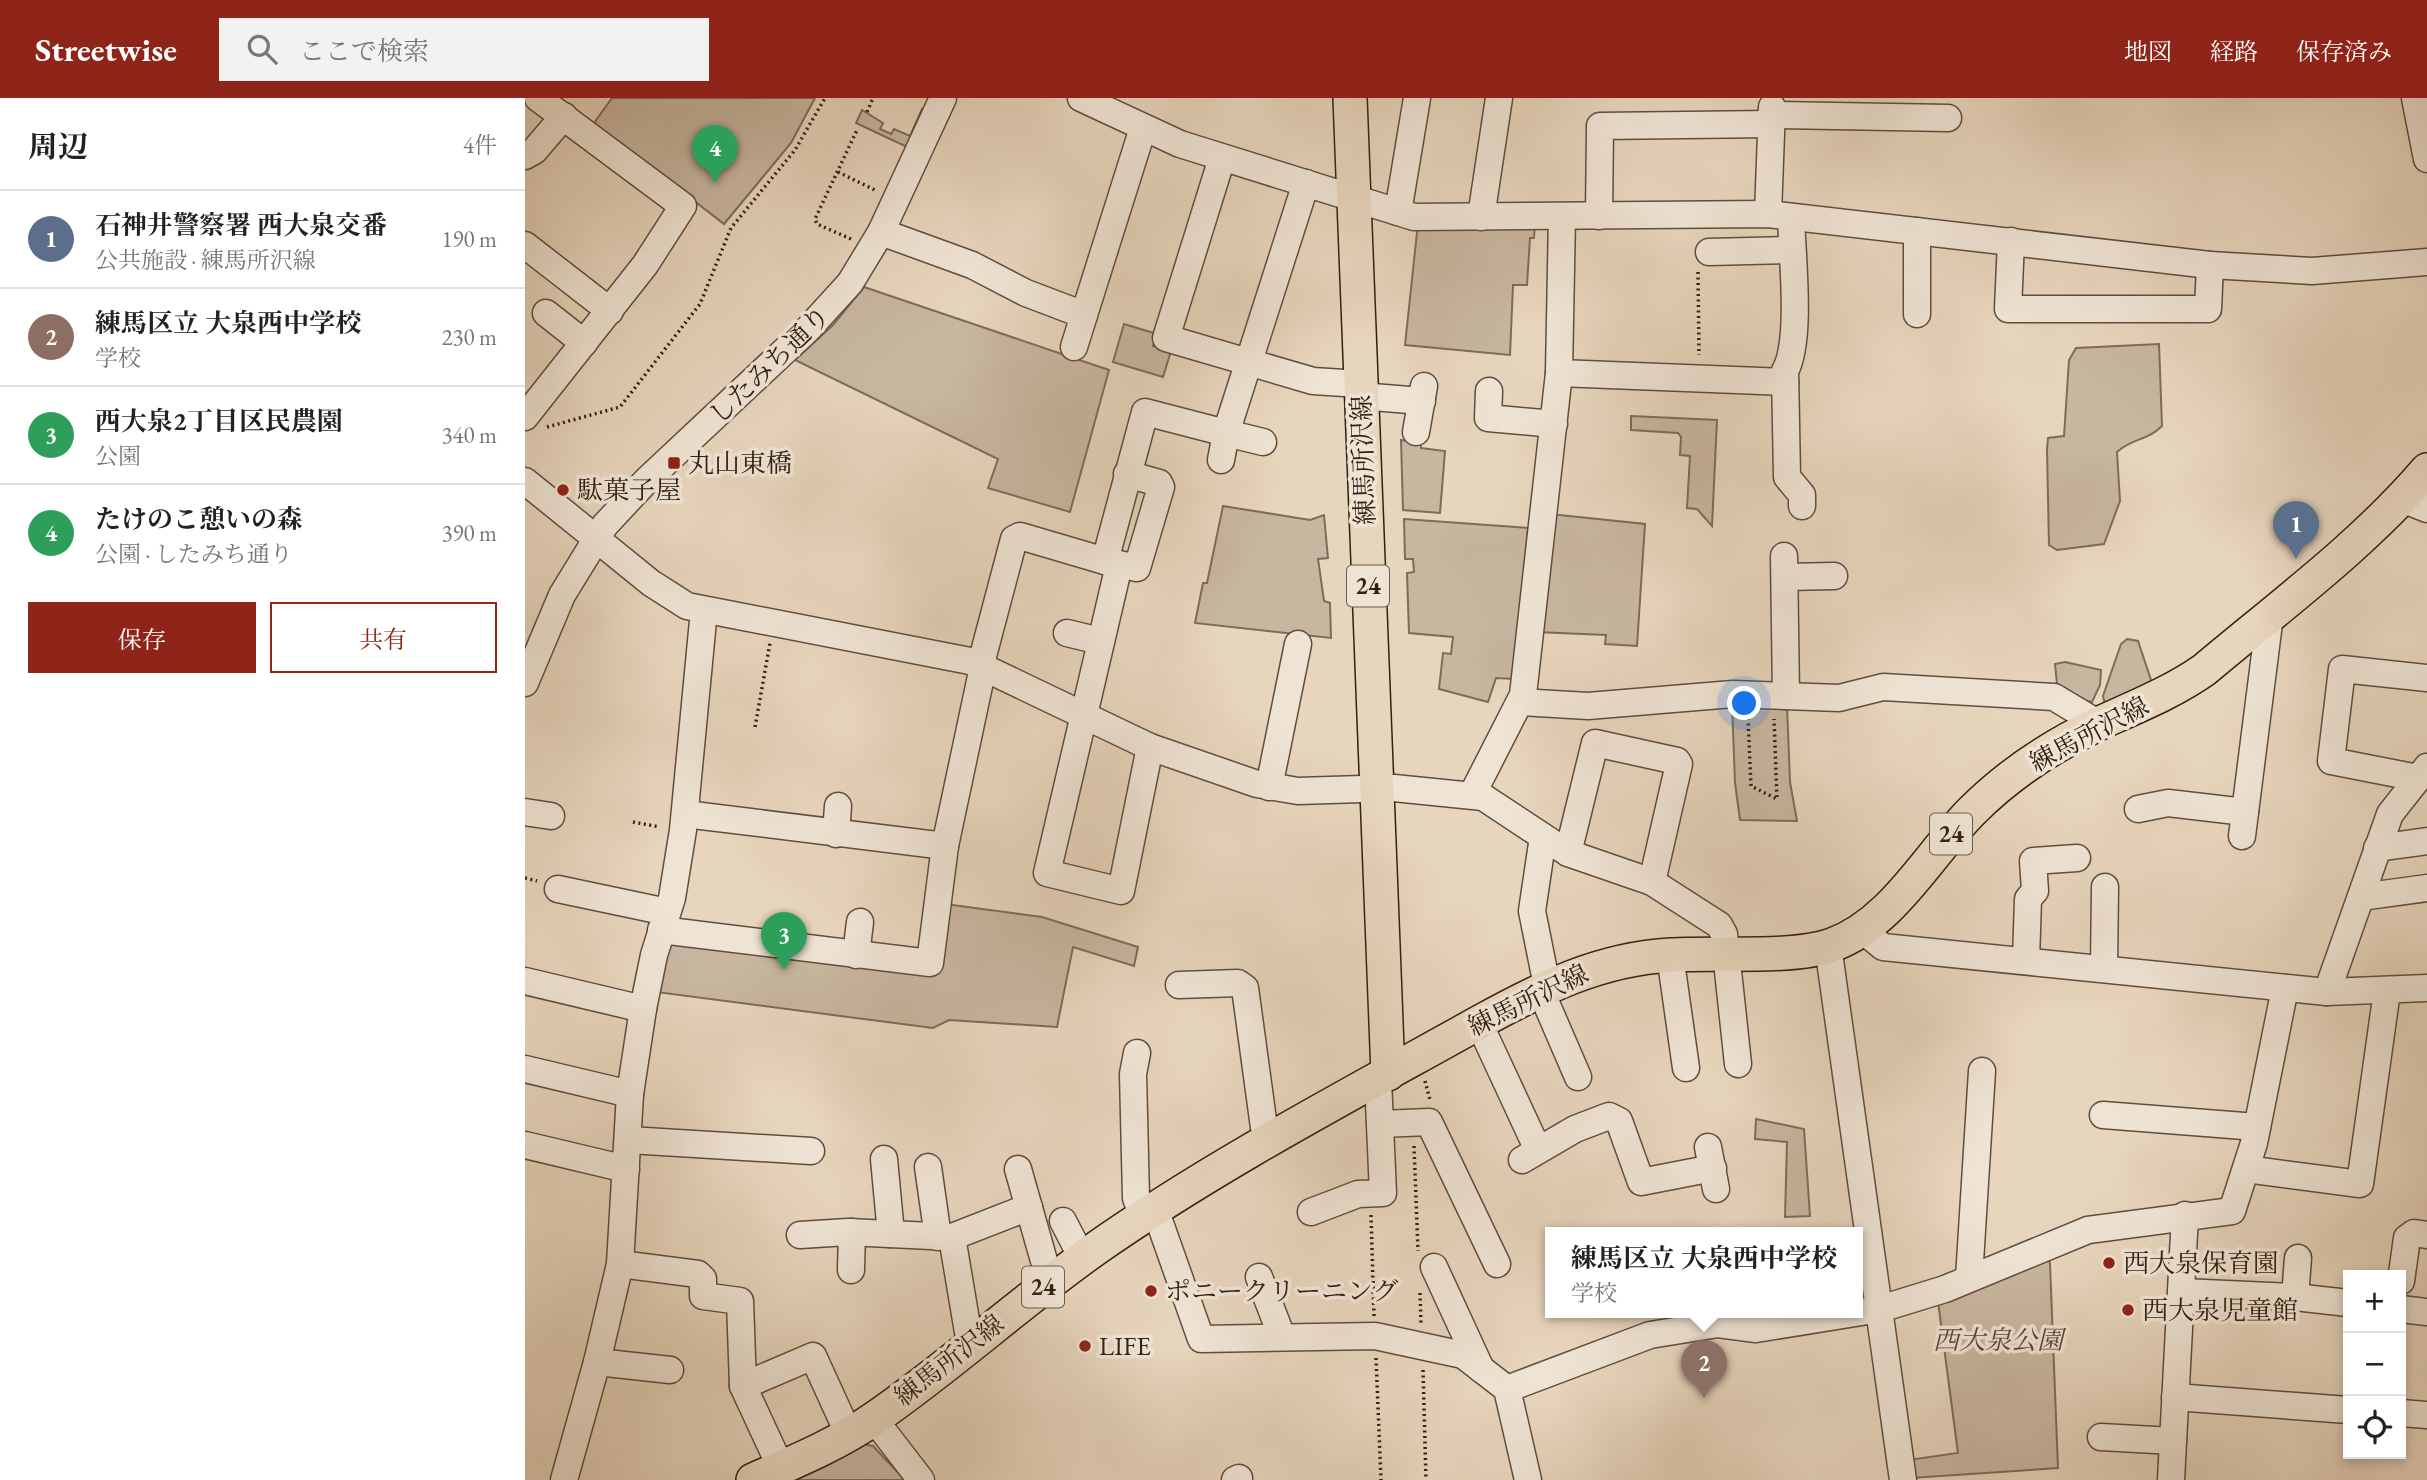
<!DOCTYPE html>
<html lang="ja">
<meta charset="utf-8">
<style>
:root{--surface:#fff;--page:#f2f2f2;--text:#222;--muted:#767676;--line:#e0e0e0;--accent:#8f2418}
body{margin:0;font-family:"EB Garamond","Noto Serif JP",serif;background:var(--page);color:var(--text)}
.controls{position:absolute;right:21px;bottom:21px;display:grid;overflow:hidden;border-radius:0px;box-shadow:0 4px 10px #0003}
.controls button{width:63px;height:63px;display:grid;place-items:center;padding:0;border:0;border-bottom:2px solid var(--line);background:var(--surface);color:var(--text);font:35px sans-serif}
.you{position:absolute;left:1220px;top:606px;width:24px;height:24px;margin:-18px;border:5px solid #fff;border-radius:50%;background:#1a73e8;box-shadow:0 0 0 10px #1a73e833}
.badge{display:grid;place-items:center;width:46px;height:46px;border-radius:50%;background:var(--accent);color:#fff;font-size:23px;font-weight:700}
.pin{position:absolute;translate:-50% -58px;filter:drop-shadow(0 2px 4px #0008)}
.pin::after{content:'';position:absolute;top:37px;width:24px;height:21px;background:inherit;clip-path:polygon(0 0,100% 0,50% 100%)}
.popup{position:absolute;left:1020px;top:1129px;width:318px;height:91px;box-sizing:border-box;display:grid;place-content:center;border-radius:0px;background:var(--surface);filter:drop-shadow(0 2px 5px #0005);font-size:23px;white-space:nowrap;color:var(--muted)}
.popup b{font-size:26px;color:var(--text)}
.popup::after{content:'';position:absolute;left:50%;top:100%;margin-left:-14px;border:14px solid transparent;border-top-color:var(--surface)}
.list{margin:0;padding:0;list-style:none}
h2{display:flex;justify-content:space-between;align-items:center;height:91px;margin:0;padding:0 28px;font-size:30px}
h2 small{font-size:23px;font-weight:400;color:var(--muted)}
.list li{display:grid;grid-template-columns:46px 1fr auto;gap:21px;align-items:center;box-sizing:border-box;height:98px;padding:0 28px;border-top:2px solid var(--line)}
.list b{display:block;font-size:26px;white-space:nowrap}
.list p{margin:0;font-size:23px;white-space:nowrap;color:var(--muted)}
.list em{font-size:23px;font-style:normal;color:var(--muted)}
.actions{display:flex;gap:14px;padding:21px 28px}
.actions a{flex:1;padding:16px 0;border:2px solid var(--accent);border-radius:0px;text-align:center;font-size:24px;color:var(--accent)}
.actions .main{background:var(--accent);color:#fff}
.icon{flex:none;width:38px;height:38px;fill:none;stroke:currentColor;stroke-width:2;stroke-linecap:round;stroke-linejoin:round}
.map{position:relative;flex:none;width:1902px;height:1382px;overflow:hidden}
header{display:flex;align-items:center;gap:42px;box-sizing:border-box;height:98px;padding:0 35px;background:var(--accent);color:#fff}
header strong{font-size:33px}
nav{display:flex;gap:38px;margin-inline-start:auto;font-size:24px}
.search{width:490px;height:63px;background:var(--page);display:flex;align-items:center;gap:18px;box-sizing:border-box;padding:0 24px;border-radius:0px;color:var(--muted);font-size:26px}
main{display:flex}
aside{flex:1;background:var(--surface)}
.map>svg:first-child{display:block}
</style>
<header>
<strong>Streetwise</strong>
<div class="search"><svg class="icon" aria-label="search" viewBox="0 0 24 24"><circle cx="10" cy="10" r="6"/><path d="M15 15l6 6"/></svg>ここで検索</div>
<nav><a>地図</a><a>経路</a><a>保存済み</a></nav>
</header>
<main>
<aside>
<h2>周辺<small>4件</small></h2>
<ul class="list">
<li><span class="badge" style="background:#5c6f8a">1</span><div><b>石神井警察署 西大泉交番</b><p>公共施設 · 練馬所沢線</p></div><em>190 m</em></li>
<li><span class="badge" style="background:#8d6e63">2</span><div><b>練馬区立 大泉西中学校</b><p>学校</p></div><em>230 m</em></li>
<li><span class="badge" style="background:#2e9e5b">3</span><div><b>西大泉2丁目区民農園</b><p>公園</p></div><em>340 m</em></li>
<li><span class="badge" style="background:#2e9e5b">4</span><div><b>たけのこ憩いの森</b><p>公園 · したみち通り</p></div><em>390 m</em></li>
</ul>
<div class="actions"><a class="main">保存</a><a>共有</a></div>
</aside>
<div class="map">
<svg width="1902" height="1382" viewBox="0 0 1902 1382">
<rect width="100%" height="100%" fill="#e7d5bd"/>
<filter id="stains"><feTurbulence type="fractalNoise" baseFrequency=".00286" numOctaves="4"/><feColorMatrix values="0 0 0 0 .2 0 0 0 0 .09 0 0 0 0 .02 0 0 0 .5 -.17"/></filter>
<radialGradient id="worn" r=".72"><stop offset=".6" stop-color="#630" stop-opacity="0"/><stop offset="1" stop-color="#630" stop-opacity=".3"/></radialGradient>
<g fill="#c8b6a0" stroke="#7d6c5a" stroke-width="2">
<path d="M87 0H290L266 45 199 126 69 25Z"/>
<path d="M397 11 400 12 384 50 331 25 337 12 358 25 355 31 366 36 369 31 385 38Z"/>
<path d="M893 125H1010L1009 140H1005L1002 187H988L985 257 880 247Z"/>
<path d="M339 189 584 272 545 414 463 390 473 361 270 262 308 227Z"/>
<path d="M599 226 632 236 628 248 646 253 638 279 588 264Z"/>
<path d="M1634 246 1637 328C1622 343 1607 340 1592 354L1595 403 1579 446 1532 452 1524 447 1522 352 1523 340 1539 338 1544 262 1551 250Z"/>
<path d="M1106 318 1192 322 1187 428 1172 411 1162 410 1165 358 1155 357 1156 339 1153 335 1106 332Z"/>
<path d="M876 342 896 345V350L920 353 915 415 878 412Z"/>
<path d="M698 408 785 422 799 417 803 460 793 461 799 503 805 505 806 540 670 525 678 485H682Z"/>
<path d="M1025 416 1120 426 1112 548 1080 546 1081 537 1011 534Z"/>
<path d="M879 421 1003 430 989 581 971 580 963 604 914 591 918 555 926 556 928 539 884 535 882 475 889 474 888 461H880Z"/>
<path d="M1602 541 1613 543 1627 585 1580 607 1578 598 1596 546Z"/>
<path d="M1540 564 1576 572 1575 587 1567 604 1533 596 1530 566Z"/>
<path d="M1207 605 1262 607 1265 684 1272 723 1215 722 1210 685Z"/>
<path d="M420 806 517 819 613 849 609 868 548 849 532 929 424 922 408 930 131 894 140 845 411 875Z"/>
<path d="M1231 1021 1279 1031 1285 1118 1260 1119 1262 1044 1230 1041Z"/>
<path d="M1521 1150 1525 1166 1533 1370 1386 1380 1383 1362 1433 1355 1412 1196Z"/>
<path d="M337 1346 348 1348 380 1382H271Z"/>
</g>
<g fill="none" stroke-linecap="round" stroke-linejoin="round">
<defs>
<g id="minor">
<path d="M556 0 655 46 889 119 1243 116 1685 167 1787 173 1902 164"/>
<path d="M1890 0 1902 61"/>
<path d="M1246 17 1423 20"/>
<path d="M0 58 9 53 39 18"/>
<path d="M697 60 641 240 788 283 835 286"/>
<path d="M873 114 892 0"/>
<path d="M1243 116 1247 9"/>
<path d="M1074 118 1075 28 1246 26"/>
<path d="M956 119 974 0"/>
<path d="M1266 119C1267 156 1277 243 1260 273L1262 379 1277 397V408"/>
<path d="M356 134 447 167 501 195 559 217 618 30"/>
<path d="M1486 143 1483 211H1683L1685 167"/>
<path d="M0 147 85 213"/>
<path d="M1184 154 1267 152"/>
<path d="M21 215 59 245"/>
<path d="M1392 216V133"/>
<path d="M549 249 559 217"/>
<path d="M1034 275 1260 284"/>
<path d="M964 293 963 320 1029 326"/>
<path d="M835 298 897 303"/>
<path d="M0 319 120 167 158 108 13 0"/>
<path d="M891 334 899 288"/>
<path d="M696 362 701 335 738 344"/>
<path d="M0 383 126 485 162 508 445 563 625 649 732 686 773 693 869 690 958 699 1043 755 1127 784 1194 827 1199 836 1213 966"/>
<path d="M1877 401 1902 411"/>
<path d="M1259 458 1261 598"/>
<path d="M580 463 612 470 636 389 634 385 602 376"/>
<path d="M594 467 522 775 596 793 625 649"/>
<path d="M1260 479 1309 478"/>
<path d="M542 535 575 543"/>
<path d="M0 585 37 497 80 427 123 381 284 230 325 185 356 134 418 0"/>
<path d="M996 604 1063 608 1208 596 1314 600 1358 589 1529 599 1574 626"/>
<path d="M1893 680 1806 663 1817 571 1902 580"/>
<path d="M744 689 773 546"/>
<path d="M947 697 998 597 1034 275 1037 119"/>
<path d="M1613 711 1643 705 1720 714"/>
<path d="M0 714 26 718"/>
<path d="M160 716 420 748 458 569V558L489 441 495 438 580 463 620 314 701 335 781 85"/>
<path d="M311 736 313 708"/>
<path d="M1717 738 1745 517"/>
<path d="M1018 739 1007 813 1022 888"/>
<path d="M1852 750 1902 743"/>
<path d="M1043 755 1070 645 1152 663 1154 666 1127 784"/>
<path d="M33 791 142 814"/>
<path d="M1836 799 1902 790"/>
<path d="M136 832 405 865 420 748"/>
<path d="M1337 832 1358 849 1802 894 1902 890"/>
<path d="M1303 848 1378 1382"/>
<path d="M331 857 335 824"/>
<path d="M1145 857 1161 970"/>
<path d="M1501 862 1503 801 1510 793 1508 763 1552 760"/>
<path d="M1579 870 1580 789"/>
<path d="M0 883 118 911"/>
<path d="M654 887 713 885 720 890 741 1044"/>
<path d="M1015 891 1053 979"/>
<path d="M1802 894 1865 716 1902 669"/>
<path d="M954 925 1013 1052"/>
<path d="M612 955 608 976 611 1100 618 1119"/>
<path d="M0 971 105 996"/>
<path d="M1578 1017 1732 1029"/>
<path d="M855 1026 904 1024 972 1166"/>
<path d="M104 1042 286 1053"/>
<path d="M0 1047 101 1071"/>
<path d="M1183 1049 1191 1091"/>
<path d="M359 1061 366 1136"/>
<path d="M997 1062 1050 1031 1084 1018 1094 1023 1116 1084 1188 1070"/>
<path d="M403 1069 413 1139"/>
<path d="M493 1071 525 1184"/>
<path d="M1721 1071 1835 1086 1862 893"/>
<path d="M630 1111 676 1241 850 1238 938 1257 982 1291 1003 1382"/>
<path d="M786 1114 833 1096 858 1095 853 982"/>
<path d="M538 1123 557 1160"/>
<path d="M275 1137 323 1134 427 1139 445 1246"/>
<path d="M427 1139 504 1109"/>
<path d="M95 1166 173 1176 178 1181V1198L215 1203 218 1288 256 1370"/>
<path d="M909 1169 956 1271"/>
<path d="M326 1172 327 1134"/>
<path d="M734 1179 757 1239"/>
<path d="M1444 1180 1457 973"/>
<path d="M1876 1183 1882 1140 1889 1135 1902 1137"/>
<path d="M1657 1194 1770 1199 1823 1205"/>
<path d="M1770 1199 1773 1160"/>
<path d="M1876 1211 1902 1214"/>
<path d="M72 1264 145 1272"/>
<path d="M218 1288 288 1258 324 1337"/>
<path d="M982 1291 1125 1237 1193 1226 1231 1231 1355 1211 1420 1191 1563 1132 1707 1113 1729 1045 1760 890"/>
<path d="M1650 1299 1823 1312"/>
<path d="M1876 1315 1902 1317"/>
<path d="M349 1321 396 1382"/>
<path d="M1576 1339 1648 1343"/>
<path d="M39 1382 72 1264 95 1166 105 996 118 911 129 857 147 800 158 732 179 512"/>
<path d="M710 1382 714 1380"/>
<path d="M1646 1382 1660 1117"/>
</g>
<g id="major">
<path d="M825 0 863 976"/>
<path d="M228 1382C269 1364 313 1346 350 1320 427 1267 496 1203 573 1149 694 1065 826 996 955 924 1017 890 1074 861 1146 857 1190 854 1268 861 1307 847 1368 825 1403 757 1447 713 1484 676 1527 648 1573 626 1610 609 1646 595 1679 572 1755 508 1838 447 1902 372"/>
</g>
</defs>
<use href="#minor" stroke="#5f4e3e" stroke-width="29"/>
<use href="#major" stroke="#322113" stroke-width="36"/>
<g stroke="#322113" stroke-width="3.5" stroke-dasharray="2 3.5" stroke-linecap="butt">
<path d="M342 14 348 0"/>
<path d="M313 74 352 93"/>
<path d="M326 141 292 126 290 121 332 32"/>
<path d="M1173 174 1174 257"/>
<path d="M22 329 95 309 175 206 206 130 270 52 300 0"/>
<path d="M1223 620 1226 688 1252 701 1249 621"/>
<path d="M230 629 245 545"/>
<path d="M108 724 135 729"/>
<path d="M0 780 12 783"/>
<path d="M900 983 905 1002"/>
<path d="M889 1048 893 1153"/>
<path d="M846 1117 849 1218"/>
<path d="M895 1195 896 1226"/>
<path d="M851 1260 856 1382"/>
<path d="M898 1272 901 1382"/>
</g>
<use href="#minor" stroke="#efe4d4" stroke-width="26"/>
<use href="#major" stroke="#e7d5bd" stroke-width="33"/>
</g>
<g fill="#8f2418" stroke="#efe4d4" stroke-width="2.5">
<rect x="142" y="358" width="14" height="14" rx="3.5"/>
<circle cx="38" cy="392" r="7"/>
<circle cx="1584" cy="1165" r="7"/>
<circle cx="626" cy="1193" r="7"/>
<circle cx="1603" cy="1212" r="7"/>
<circle cx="560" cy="1248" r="7"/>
</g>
<g text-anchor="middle" stroke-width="7" stroke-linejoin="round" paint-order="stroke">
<g fill="#efe4d4" stroke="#6b5c4d" stroke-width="2">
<rect x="822" y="467.5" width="42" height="41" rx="5"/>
<rect x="1405" y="715.5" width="42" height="41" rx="5"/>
<rect x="497" y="1168.5" width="42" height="41" rx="5"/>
</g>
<g font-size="24" font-weight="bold" fill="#322113">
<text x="843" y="496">24</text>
<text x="1426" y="744">24</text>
<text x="518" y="1197">24</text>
</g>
<g font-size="26" fill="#322113" stroke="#efe4d4">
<text transform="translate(244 267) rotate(-44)" y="9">したみち通り</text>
<text transform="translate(838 362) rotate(-92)" y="9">練馬所沢線</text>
<text transform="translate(1564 636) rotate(-28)" y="9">練馬所沢線</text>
<text transform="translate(1003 902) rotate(-26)" y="9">練馬所沢線</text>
<text transform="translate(424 1262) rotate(-38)" y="9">練馬所沢線</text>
</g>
<g font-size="26" fill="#322113" stroke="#efe4d4" text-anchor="start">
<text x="163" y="374">丸山東橋</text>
<text x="52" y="401">駄菓子屋</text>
<text x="1598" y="1174">西大泉保育園</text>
<text x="640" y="1202">ポニークリーニング</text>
<text x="1617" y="1221">西大泉児童館</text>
<text x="574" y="1257">LIFE</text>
</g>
<g font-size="26" font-style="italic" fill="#584636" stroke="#efe4d4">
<text x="1473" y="1251">西大泉公園</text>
</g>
</g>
<rect width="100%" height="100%" filter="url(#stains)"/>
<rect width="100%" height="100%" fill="url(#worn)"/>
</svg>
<div class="controls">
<button>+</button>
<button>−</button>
<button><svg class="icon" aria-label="locate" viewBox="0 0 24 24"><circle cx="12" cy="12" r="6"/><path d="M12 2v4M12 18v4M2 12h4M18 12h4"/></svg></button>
</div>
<div class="you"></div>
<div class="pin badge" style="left:1771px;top:461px;background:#5c6f8a">1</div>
<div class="pin badge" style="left:1179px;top:1300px;background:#8d6e63">2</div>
<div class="popup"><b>練馬区立 大泉西中学校</b>学校</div>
<div class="pin badge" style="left:259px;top:872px;background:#2e9e5b">3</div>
<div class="pin badge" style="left:190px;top:85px;background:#2e9e5b">4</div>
</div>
</main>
